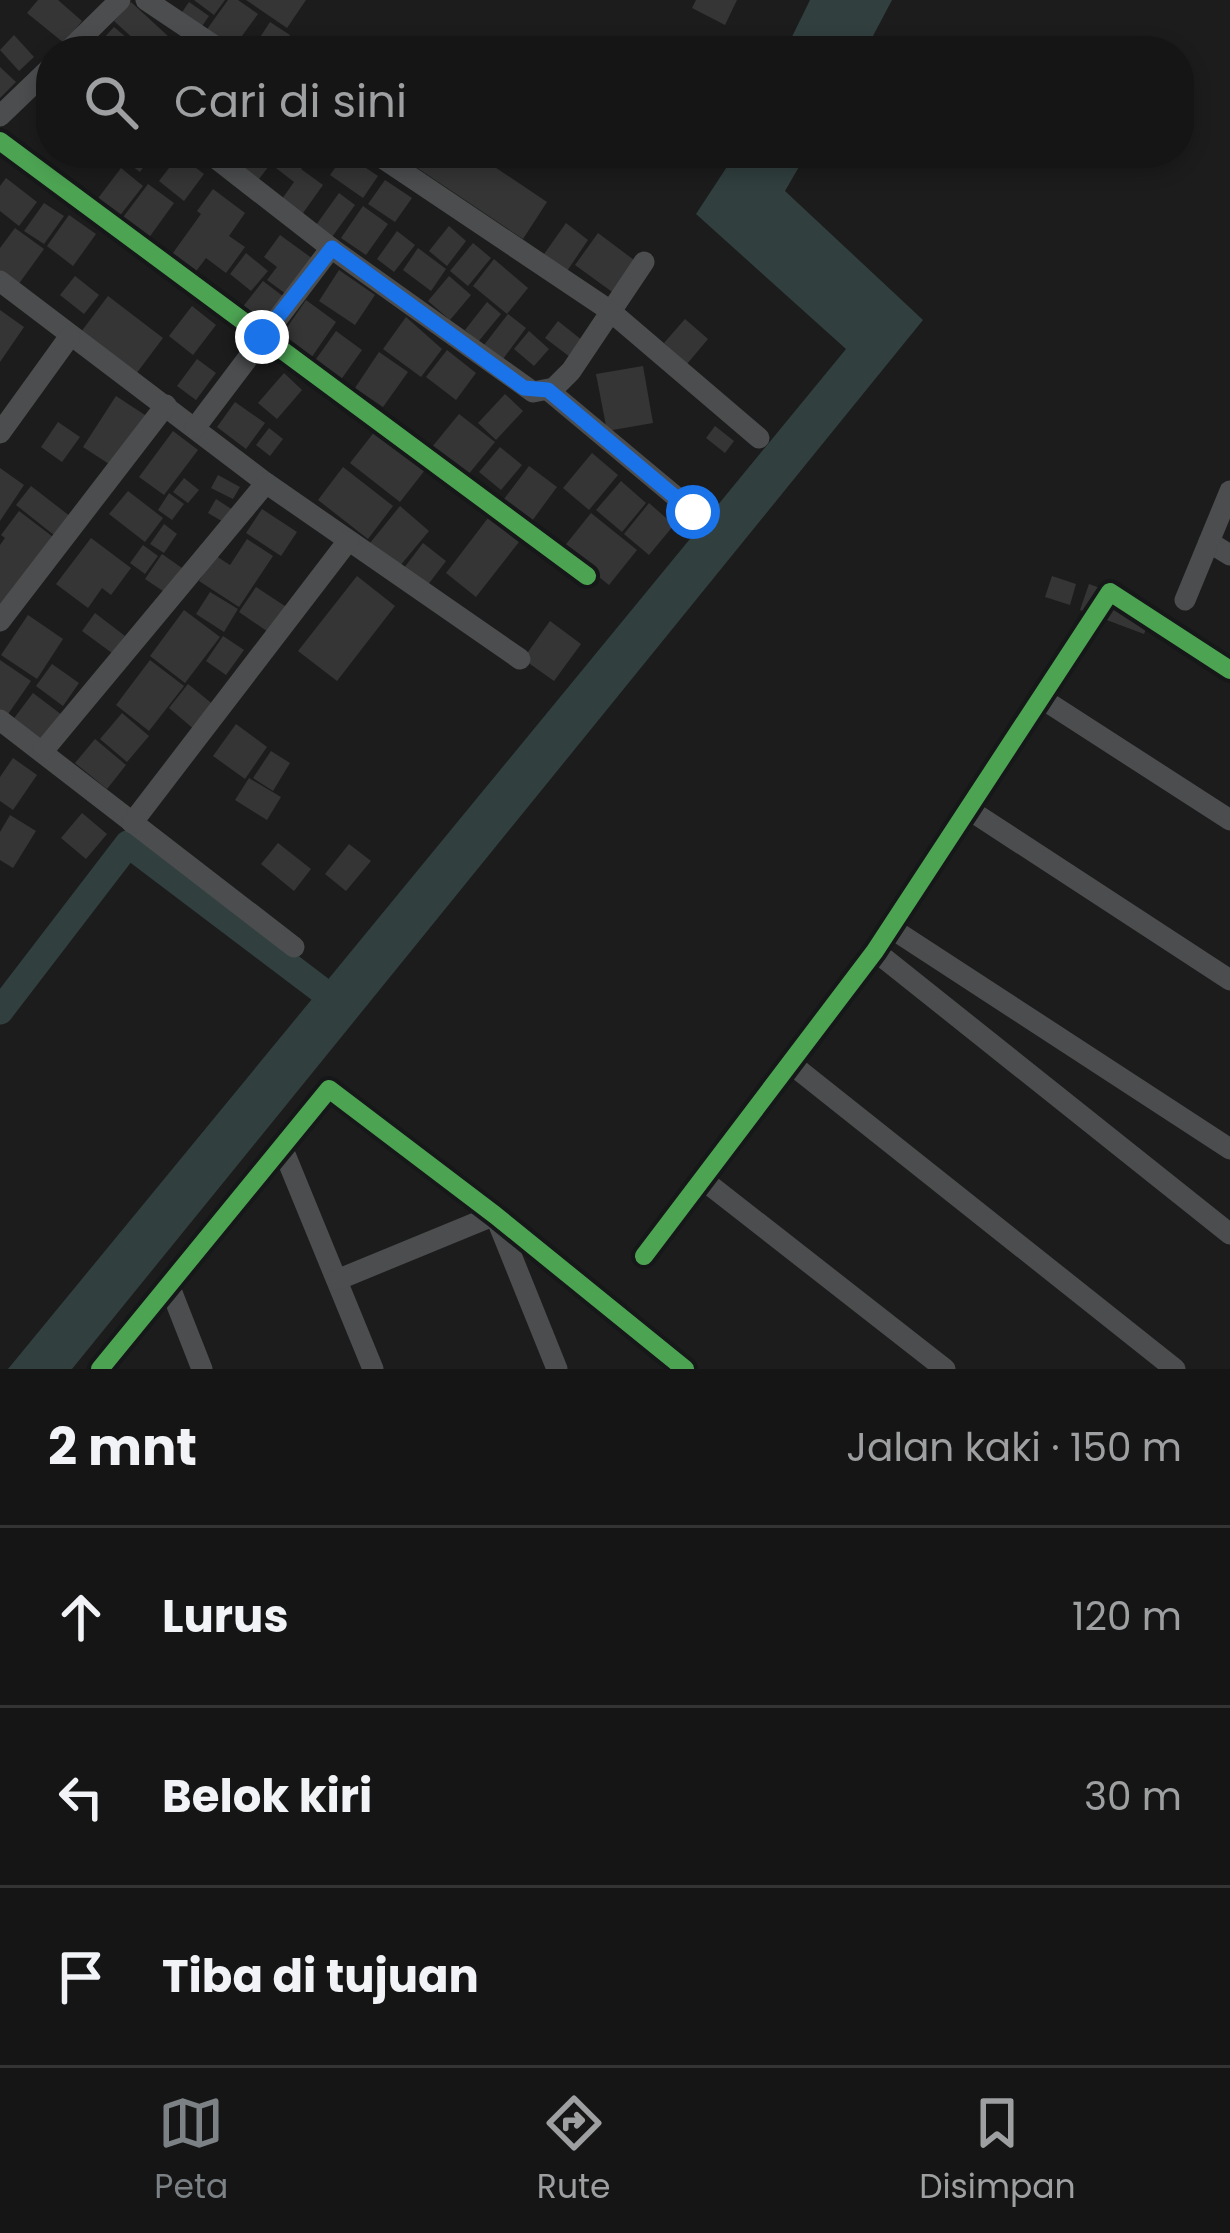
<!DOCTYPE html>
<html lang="id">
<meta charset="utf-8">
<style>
:root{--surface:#151515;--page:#1e1e1e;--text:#f1f3f6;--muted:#9d9fa0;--line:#343434;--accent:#7b8184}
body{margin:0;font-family:Poppins,sans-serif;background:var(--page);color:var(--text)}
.stop{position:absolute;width:36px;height:36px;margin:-27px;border:9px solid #1a73e8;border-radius:50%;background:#fff}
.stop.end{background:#1a73e8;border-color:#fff;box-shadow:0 3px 12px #0008}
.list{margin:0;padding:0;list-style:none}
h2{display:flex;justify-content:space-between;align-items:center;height:156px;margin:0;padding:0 48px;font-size:51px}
h2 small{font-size:39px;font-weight:400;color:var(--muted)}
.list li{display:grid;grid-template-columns:78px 1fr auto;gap:36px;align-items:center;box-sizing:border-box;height:180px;padding:0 48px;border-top:3px solid var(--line)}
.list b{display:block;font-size:45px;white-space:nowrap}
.list em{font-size:39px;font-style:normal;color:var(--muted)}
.icon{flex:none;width:66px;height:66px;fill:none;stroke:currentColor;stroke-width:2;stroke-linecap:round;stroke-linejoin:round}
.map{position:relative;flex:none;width:1230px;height:1369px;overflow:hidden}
.search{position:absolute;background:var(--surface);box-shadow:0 6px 18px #0003;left:36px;right:36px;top:36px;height:132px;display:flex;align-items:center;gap:30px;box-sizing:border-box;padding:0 42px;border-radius:48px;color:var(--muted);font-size:45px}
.sheet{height:696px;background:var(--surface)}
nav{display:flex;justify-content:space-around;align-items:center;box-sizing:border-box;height:168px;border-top:3px solid var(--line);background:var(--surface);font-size:33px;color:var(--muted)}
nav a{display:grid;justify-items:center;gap:6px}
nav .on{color:var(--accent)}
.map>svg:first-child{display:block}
</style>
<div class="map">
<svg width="1230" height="1369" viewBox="0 0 1230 1369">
<rect width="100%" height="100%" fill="#1c1c1c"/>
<g fill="#313f3f">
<path d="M810 0H892L865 51H785Z"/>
<path d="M736 153H807L785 191 923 320 72 1369H8L846 349 696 214Z"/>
</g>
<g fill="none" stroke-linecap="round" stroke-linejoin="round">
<path stroke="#313f3f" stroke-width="27" d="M0 1011 128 844 329 996"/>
</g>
<g fill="#353536">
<path d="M38 0H58L82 21 64 43 27 13Z"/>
<path d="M194 0H225L214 15Z"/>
<path d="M228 0H238L258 14 231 51 205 32Z"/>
<path d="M246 0H306L287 28Z"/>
<path d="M696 0H737L725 25 692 8Z"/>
<path d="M131 2 169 37 157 51H147L114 21Z"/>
<path d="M189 2 209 16 198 32 178 18Z"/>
<path d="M270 22 290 35 280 51H251Z"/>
<path d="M114 27 142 51H92Z"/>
<path d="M14 35 34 57 19 71 0 50Z"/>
<path d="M0 67 16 82 0 98Z"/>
<path d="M124 153H153L140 172 121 158Z"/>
<path d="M224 153H279L259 179Z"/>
<path d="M288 153H313L301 169 323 185 303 213 282 199 294 182 276 168Z"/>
<path d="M395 153H474L547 202 523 239Z"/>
<path d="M345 154 378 176 363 198 330 175Z"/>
<path d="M179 155 204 174 184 201 159 181Z"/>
<path d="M121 168 143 186 118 218 96 201Z"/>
<path d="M6 178 37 202 19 226 0 211V186Z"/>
<path d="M385 180 412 198 395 222 368 204Z"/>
<path d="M148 184 174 203 148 239 121 220Z"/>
<path d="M213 189 245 213 229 236 245 247 226 273 206 258 194 274 170 257 201 214 197 211Z"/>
<path d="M339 193 355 205 332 237 316 225Z"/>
<path d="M44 203 64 216 44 244 24 231Z"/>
<path d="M363 206 388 224 366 255 341 238Z"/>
<path d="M69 215 96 234 73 266 47 246Z"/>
<path d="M566 223 588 240 565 274 542 257Z"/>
<path d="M449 226 466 241 447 266 429 251Z"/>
<path d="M15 228 44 249 18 285 0 272V248Z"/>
<path d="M397 231 415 245 394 272 377 259Z"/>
<path d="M598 233 638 263 615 294 575 265Z"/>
<path d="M280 235 313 259 286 294 267 280 277 267 264 257Z"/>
<path d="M473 243 491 258 468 286 450 271Z"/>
<path d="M418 248 446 269 431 291 403 270Z"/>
<path d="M246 253 268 271 251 291 230 274Z"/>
<path d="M494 259 528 288 507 314 473 286Z"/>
<path d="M339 270 375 295 355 325 319 301Z"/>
<path d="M75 276 99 295 84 314 60 295Z"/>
<path d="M449 276 471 295 450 320 428 301Z"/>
<path d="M263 281 284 297 261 325 241 309Z"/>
<path d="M108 296 163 338 136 374 81 332Z"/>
<path d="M306 300 336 322 309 361 279 339Z"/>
<path d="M487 302 501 314 478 342 465 330Z"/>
<path d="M192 306 216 325 193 355 169 336Z"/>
<path d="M0 310 24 327 0 362Z"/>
<path d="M508 314 526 328 503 359 484 345Z"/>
<path d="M406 317 442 349 421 377 383 349Z"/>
<path d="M685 319 708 339 687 364 664 343Z"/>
<path d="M558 321 583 341 570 357 545 338Z"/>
<path d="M336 331 362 350 340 381 314 362Z"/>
<path d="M529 331 549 349 534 366 514 349Z"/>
<path d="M447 350 476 373 456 400 426 377Z"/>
<path d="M379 352 408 372 383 407 355 388Z"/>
<path d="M197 359 216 373 196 400 177 386Z"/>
<path d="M643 366 653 423 607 431 596 374Z"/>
<path d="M284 373 302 390 277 419 258 403Z"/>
<path d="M505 394 523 411 496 440 478 423Z"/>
<path d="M116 396 148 417 115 468 83 447Z"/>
<path d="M235 402 265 423 246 449 217 427Z"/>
<path d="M459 414 495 442 467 476 432 447Z"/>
<path d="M58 422 80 437 62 462 41 447Z"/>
<path d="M715 426 734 441 725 453 706 438Z"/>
<path d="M269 428 283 439 270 456 256 445Z"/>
<path d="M173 431 198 450 164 495 139 477Z"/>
<path d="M375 431 425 470 400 502 350 463Z"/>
<path d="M500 447 522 465 501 490 479 472Z"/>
<path d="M592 453 618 475 589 510 563 488Z"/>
<path d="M529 466 557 487 532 521 504 499Z"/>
<path d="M343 467 393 506 368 539 318 500Z"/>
<path d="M0 468 24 485 0 521Z"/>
<path d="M218 475 240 487 233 499 211 488Z"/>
<path d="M184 478 199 490 188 503 173 492Z"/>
<path d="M621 481 646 503 622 532 596 510Z"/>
<path d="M31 486 75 520 59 539 16 505Z"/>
<path d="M128 491 163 518 145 542 109 514Z"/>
<path d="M169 493 184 504 172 520 158 510Z"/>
<path d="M216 499 233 510 225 523 208 513Z"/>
<path d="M649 503 674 525 649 555 624 534Z"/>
<path d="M400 506 429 531 399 567 370 543Z"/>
<path d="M262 509 297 532 281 556 246 533Z"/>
<path d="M19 511 57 540 0 612V545L5 538 1 535Z"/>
<path d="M591 513 637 550 609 585 563 548Z"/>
<path d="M488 518 519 542 476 597 446 573Z"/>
<path d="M164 524 177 534 164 553 150 544Z"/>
<path d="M91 538 131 568 111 595 102 588 88 608 56 584Z"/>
<path d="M247 539 273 556 239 607 199 581 216 556 230 565Z"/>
<path d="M423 543 446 561 427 586 404 568Z"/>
<path d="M143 545 158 556 145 574 130 563Z"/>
<path d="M162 554 182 568 166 593 145 579Z"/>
<path d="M357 576 395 606 337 681 298 651Z"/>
<path d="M1052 576 1076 584 1070 605 1045 597Z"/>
<path d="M1089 584 1154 608 1144 634 1080 610Z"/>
<path d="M256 587 291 610 274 636 239 612Z"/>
<path d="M210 592 238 609 224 632 196 614Z"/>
<path d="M184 610 220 637 185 683 150 656Z"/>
<path d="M95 613 125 636 112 653 82 631Z"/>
<path d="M28 615 63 639 37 679 1 655Z"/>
<path d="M550 621 581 644 554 681 523 659Z"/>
<path d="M223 636 244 650 226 675 206 661Z"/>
<path d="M0 660 31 681 6 717 0 712Z"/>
<path d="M150 660 184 686 149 731 116 705Z"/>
<path d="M52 664 79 683 63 706 36 686Z"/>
<path d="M188 684 215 706 195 730 169 708Z"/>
<path d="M33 693 62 715 41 743 12 721Z"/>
<path d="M122 713 149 736 127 762 100 739Z"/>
<path d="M236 724 267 747 245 779 213 756Z"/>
<path d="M95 739 126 765 107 789 75 763Z"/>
<path d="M271 751 290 763 273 791 253 778Z"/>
<path d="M13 758 37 775 13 810 0 801V777Z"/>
<path d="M249 778 281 797 267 820 235 800Z"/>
<path d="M82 813 107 834 86 859 61 838Z"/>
<path d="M10 815 36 831 13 868 0 860V832Z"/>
<path d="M278 843 311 869 294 891 261 864Z"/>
<path d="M349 844 371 861 346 891 325 874Z"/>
</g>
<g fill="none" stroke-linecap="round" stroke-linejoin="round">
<g stroke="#4b4d4e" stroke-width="21">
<path d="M146 0 222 51"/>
<path d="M68 51 120 0"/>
<path d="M0 116 51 67"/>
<path d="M0 141 587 576"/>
<path d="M209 153 331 248 533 392 554 388 571 371 644 262"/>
<path d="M375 153 609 310 759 438"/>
<path d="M0 281 266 483 520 659"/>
<path d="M548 390 693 511"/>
<path d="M195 428 331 248"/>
<path d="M0 433 70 336"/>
<path d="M1209 542 1230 555"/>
<path d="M1185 600 1230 491"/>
<path d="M0 621 166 405"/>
<path d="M1041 698 1230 820"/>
<path d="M0 720 294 947"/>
<path d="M43 751 266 483"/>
<path d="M968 809 1230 980"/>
<path d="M132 823 348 541"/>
<path d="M891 928 1230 1149"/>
<path d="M875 951 1230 1234"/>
<path d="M790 1063 1175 1369"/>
<path d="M282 1147 373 1369"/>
<path d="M702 1179 945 1369"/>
<path d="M644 1256 875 951 1110 592 1230 670"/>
<path d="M337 1280 495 1215 557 1369"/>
<path d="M169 1285 202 1369"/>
<path d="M100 1369 329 1089 495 1215 685 1369"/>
</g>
<defs>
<g id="cycleway">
<path d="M0 141 587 576"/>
<path d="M644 1256 875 951 1110 592 1230 670"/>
<path d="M100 1369 329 1089 495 1215 685 1369"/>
</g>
</defs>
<use href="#cycleway" stroke="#161718" stroke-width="26"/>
<use href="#cycleway" stroke="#4ca352" stroke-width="18"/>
</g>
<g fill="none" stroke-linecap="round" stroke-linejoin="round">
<path stroke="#1a73e8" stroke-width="15" d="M262 337 332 248 524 388 548 390 693 512"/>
</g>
</svg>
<div class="stop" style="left:693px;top:512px"></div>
<div class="stop end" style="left:262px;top:337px"></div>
<div class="search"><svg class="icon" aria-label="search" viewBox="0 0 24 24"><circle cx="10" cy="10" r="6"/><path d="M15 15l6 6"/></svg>Cari di sini</div>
</div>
<section class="sheet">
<h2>2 mnt<small>Jalan kaki · 150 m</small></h2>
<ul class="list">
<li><svg class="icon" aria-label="ahead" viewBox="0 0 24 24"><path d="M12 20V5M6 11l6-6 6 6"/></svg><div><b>Lurus</b></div><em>120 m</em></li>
<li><svg class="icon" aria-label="left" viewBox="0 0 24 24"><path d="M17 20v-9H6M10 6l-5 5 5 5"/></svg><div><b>Belok kiri</b></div><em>30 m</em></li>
<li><svg class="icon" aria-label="arrive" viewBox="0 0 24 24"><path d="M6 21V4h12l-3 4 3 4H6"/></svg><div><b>Tiba di tujuan</b></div></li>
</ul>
</section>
<nav>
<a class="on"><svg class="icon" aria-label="map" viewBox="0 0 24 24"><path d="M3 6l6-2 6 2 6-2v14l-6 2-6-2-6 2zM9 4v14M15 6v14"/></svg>Peta</a>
<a><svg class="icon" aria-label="directions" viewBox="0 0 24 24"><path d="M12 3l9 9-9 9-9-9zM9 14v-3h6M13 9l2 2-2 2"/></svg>Rute</a>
<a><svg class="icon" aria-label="saved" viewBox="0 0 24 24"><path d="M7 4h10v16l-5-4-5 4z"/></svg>Disimpan</a>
</nav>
